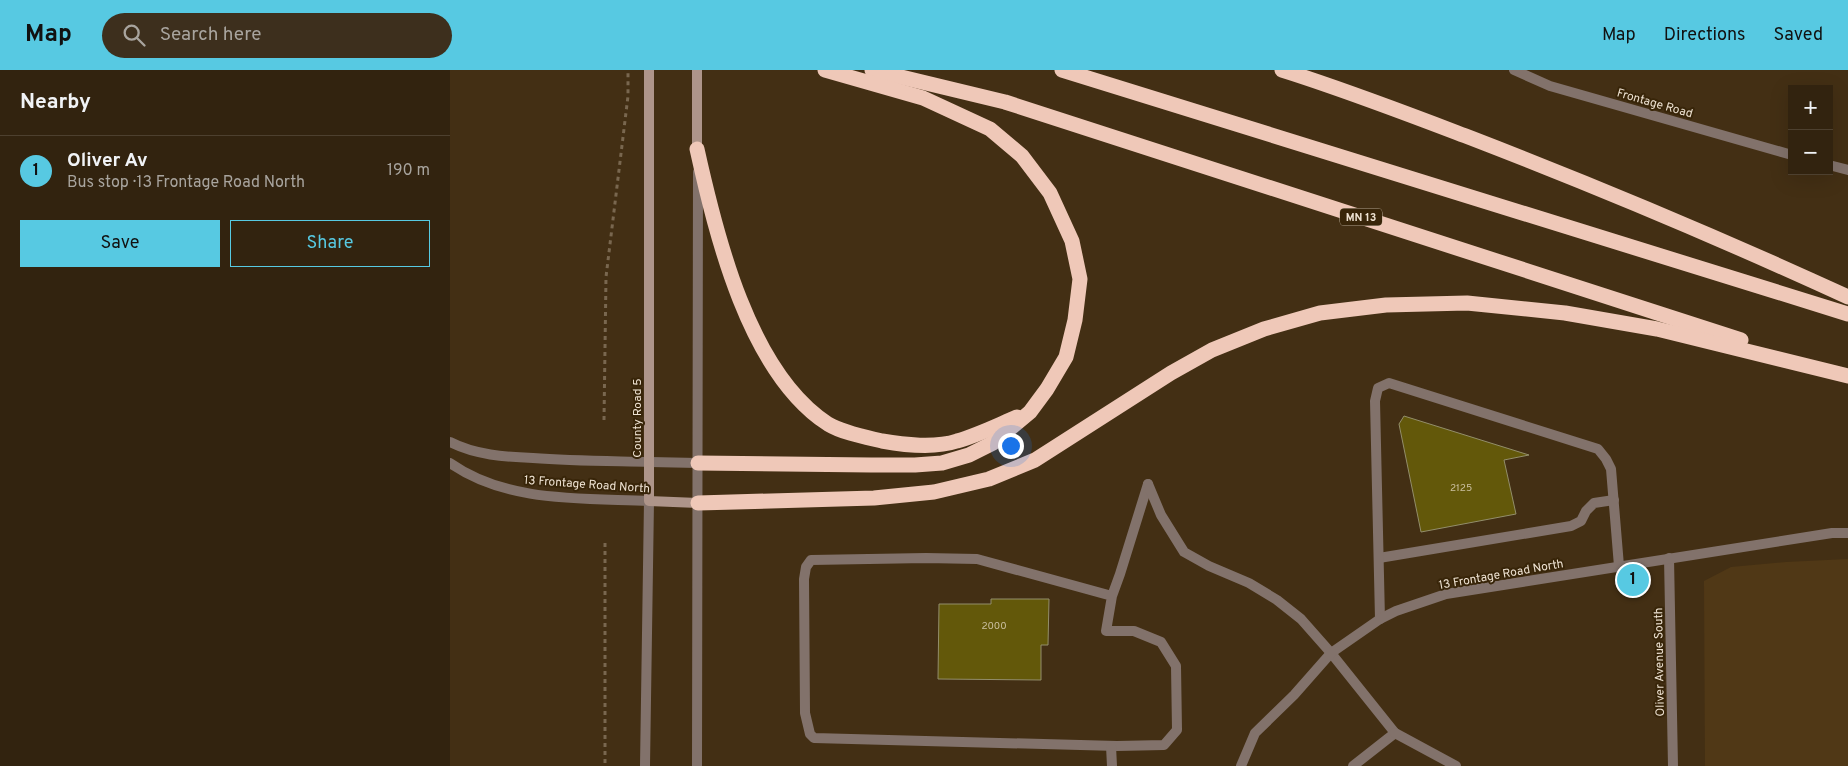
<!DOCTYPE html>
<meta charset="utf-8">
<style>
:root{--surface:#32230f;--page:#3d2f1d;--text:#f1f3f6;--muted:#a8a49e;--line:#4d402f;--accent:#57c9e2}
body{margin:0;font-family:Overpass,sans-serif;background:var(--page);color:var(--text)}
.controls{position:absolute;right:15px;top:15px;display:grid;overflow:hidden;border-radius:0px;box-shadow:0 5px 20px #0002}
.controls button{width:45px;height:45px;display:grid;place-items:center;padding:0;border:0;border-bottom:1px solid var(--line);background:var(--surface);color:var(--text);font:25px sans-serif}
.you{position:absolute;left:560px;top:375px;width:18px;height:18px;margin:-12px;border:4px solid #fff;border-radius:50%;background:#1a73e8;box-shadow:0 0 0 8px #1a73e833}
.badge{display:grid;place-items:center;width:32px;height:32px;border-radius:50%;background:var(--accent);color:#111;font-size:16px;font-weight:700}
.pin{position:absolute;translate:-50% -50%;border:2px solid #fff;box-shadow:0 1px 5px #0006}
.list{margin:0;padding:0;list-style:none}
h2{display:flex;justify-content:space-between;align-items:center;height:65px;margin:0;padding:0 20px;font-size:21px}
h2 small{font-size:16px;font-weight:400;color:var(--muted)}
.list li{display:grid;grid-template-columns:32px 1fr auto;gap:15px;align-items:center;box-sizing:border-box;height:70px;padding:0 20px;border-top:1px solid var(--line)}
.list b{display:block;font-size:19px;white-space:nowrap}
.list p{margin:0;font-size:16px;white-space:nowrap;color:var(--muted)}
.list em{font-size:16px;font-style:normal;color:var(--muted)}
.actions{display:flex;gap:10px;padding:15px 20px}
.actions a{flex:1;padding:11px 0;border:1px solid var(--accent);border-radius:0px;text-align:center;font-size:18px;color:var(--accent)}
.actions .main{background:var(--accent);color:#111}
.icon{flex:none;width:28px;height:28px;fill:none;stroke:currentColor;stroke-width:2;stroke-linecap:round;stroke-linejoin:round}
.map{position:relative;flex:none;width:1398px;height:696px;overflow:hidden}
header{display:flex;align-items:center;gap:30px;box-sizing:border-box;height:70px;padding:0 25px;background:var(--accent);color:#111}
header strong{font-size:24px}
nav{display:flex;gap:28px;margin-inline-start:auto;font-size:18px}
.search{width:350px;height:45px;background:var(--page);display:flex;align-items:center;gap:12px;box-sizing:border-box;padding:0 18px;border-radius:28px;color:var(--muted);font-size:19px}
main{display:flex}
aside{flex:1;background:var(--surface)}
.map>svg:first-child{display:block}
</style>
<header>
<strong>Map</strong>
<div class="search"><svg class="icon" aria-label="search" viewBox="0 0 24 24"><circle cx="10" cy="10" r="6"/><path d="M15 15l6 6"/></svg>Search here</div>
<nav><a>Map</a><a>Directions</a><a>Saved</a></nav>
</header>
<main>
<aside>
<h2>Nearby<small></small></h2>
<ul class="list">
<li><span class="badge">1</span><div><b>Oliver Av</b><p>Bus stop · 13 Frontage Road North</p></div><em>190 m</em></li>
</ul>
<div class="actions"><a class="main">Save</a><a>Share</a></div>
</aside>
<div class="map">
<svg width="1398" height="696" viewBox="0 0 1398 696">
<rect width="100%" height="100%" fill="#432f14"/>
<path fill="#503816" d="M1398 489V696H1255L1254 511 1281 497 1336 492Z"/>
<g fill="#63580a" stroke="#938e6b">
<path d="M954 346 1079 385 1054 390 1066 444 971 462 949 354Z"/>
<path d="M541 529H599L598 575H591V610L488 609 489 534H541Z"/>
</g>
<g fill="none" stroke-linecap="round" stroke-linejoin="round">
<g stroke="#79674f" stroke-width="3" stroke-dasharray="4 4" stroke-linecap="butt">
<path d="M154 350 156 207 178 26V0"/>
<path d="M155 473V696"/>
</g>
<g stroke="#82726b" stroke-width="10">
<path d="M929 488 1121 456 1131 451 1136 441 1144 433 1164 430"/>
<path d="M662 526 527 489 476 488 361 490 356 497 354 509 355 643 360 664 364 668 667 676 714 675 727 660 726 596 711 572 684 561H656L662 526 670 504 698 414"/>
<path d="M930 549 925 331 928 318 939 313 1148 379 1156 389 1161 399 1169 496"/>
<path d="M881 583 945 663 903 696"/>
<path d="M945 663 1006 696"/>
<path d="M661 676 662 696"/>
</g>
<g stroke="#82726b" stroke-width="10">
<path d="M0 372C25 385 55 387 83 388 122 391 161 391 200 392"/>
<path d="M0 393C57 433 132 428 199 431"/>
<path d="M698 414 711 445 734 482 759 496 799 513 827 530 851 549 881 583"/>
<path d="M1219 488 1223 696"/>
</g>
<g stroke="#82726b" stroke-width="10">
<path d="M1064 0 1100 16 1342 85"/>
<path d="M1379 95 1398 100"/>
<path d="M200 392 248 393"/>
<path d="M195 696 199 431"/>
<path d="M247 696 248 102"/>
<path d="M791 696 805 663 844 625 881 583 930 549 946 541 996 524 1382 463H1398"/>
</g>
<g stroke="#ae958a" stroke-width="10">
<path d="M199 0V431L248 433"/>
<path d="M247 0V79"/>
</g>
<g stroke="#efc8b8" stroke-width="15">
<path d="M422 0 555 32 1291 270"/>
<path d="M612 0 1398 244"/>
<path d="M832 0C896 20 958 44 1021 68 1148 117 1274 170 1398 227"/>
<path d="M247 79C266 165 299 303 378 354 393 363 415 367 432 371 454 375 486 378 507 371 528 365 548 355 567 347"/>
<path d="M248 393 421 395H465L492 393 519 385 543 373 580 342 597 319 616 287 625 250 630 209 622 171 600 123 572 86 540 59 473 28 375 0"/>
<path d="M248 433 424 428 484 422 539 409 585 390 721 303 762 280 814 259 870 243 936 235 1017 233 1115 243 1207 259 1398 306"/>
</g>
</g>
<g text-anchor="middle" stroke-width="4" stroke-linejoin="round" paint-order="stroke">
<g font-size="10" fill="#cbc0a0">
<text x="1011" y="421">2125</text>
<text x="544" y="559">2000</text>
</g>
<rect fill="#382509" stroke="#b7a996" stroke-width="1" x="890" y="138.5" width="42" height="17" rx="4"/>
<g font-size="11" font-weight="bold" fill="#eee2d2">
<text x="911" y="151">MN 13</text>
</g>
<g font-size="12" fill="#eee2d2" stroke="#382509">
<text transform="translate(1205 33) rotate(16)" y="4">Frontage Road</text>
<text transform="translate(187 348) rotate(-90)" y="4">County Road 5</text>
<text transform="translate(137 414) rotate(4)" y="4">13 Frontage Road North</text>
<text transform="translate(1051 504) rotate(-10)" y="4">13 Frontage Road North</text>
<text transform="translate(1209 592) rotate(-91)" y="4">Oliver Avenue South</text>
</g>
</g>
</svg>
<div class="controls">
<button>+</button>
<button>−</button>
</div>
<div class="you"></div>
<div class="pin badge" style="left:1183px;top:510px">1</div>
</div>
</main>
